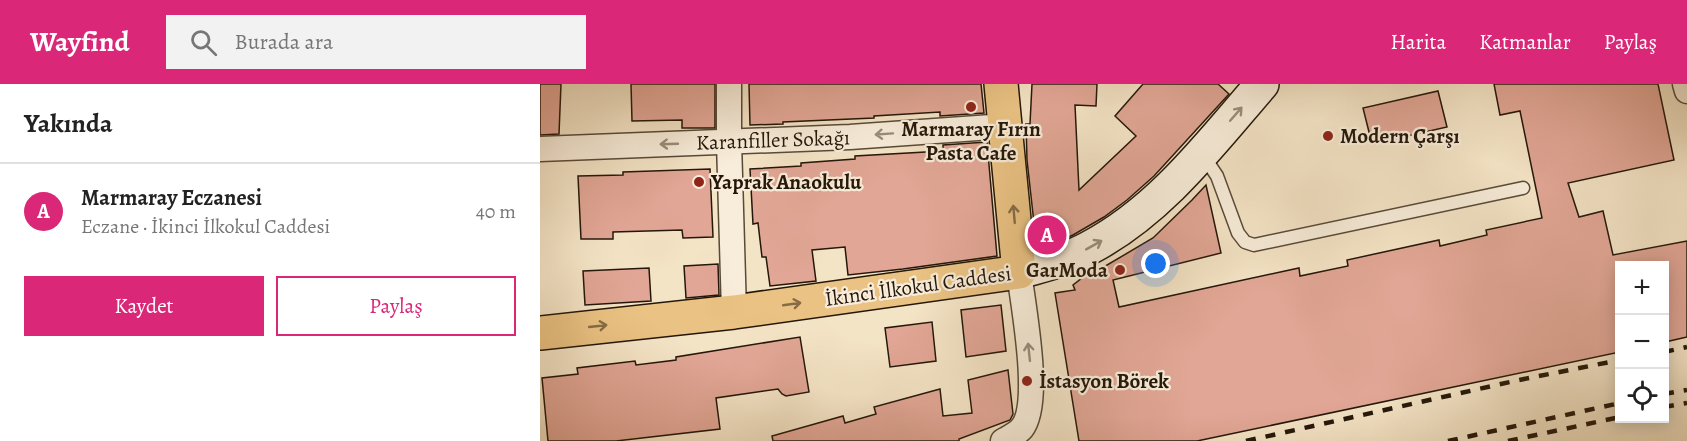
<!DOCTYPE html>
<html lang="tr">
<meta charset="utf-8">
<style>
:root{--surface:#fff;--page:#f2f2f2;--text:#222;--muted:#767676;--line:#e0e0e0;--accent:#db2777}
body{margin:0;font-family:Alegreya,serif;background:var(--page);color:var(--text)}
.controls{position:absolute;right:18px;bottom:18px;display:grid;overflow:hidden;border-radius:0px;box-shadow:0 3px 15px #0003}
.controls button{width:54px;height:54px;display:grid;place-items:center;padding:0;border:0;border-bottom:2px solid var(--line);background:var(--surface);color:var(--text);font:30px sans-serif}
.you{position:absolute;left:616px;top:180px;width:21px;height:21px;margin:-15px;border:4px solid #fff;border-radius:50%;background:#1a73e8;box-shadow:0 0 0 9px #1a73e833}
.badge{display:grid;place-items:center;width:39px;height:39px;border-radius:50%;background:var(--accent);color:#fff;font-size:20px;font-weight:700}
.pin{position:absolute;translate:-50% -50%;border:3px solid #fff;box-shadow:0 2px 6px #0006}
.list{margin:0;padding:0;list-style:none}
h2{display:flex;justify-content:space-between;align-items:center;height:78px;margin:0;padding:0 24px;font-size:26px}
h2 small{font-size:20px;font-weight:400;color:var(--muted)}
.list li{display:grid;grid-template-columns:39px 1fr auto;gap:18px;align-items:center;box-sizing:border-box;height:96px;padding:0 24px;border-top:2px solid var(--line)}
.list b{display:block;font-size:22px;white-space:nowrap}
.list p{margin:0;font-size:20px;white-space:nowrap;color:var(--muted)}
.list em{font-size:20px;font-style:normal;color:var(--muted)}
.actions{display:flex;gap:12px;padding:18px 24px}
.actions a{flex:1;padding:14px 0;border:2px solid var(--accent);border-radius:0px;text-align:center;font-size:21px;color:var(--accent)}
.actions .main{background:var(--accent);color:#fff}
.icon{flex:none;width:33px;height:33px;fill:none;stroke:currentColor;stroke-width:2;stroke-linecap:round;stroke-linejoin:round}
.map{position:relative;flex:none;width:1147px;height:357px;overflow:hidden}
header{display:flex;align-items:center;gap:36px;box-sizing:border-box;height:84px;padding:0 30px;background:var(--accent);color:#fff}
header strong{font-size:28px}
nav{display:flex;gap:33px;margin-inline-start:auto;font-size:21px}
.search{width:420px;height:54px;background:var(--page);display:flex;align-items:center;gap:15px;box-sizing:border-box;padding:0 21px;border-radius:0px;color:var(--muted);font-size:22px}
main{display:flex}
aside{flex:1;background:var(--surface)}
.map>svg:first-child{display:block}
</style>
<header>
<strong>Wayfind</strong>
<div class="search"><svg class="icon" aria-label="search" viewBox="0 0 24 24"><circle cx="10" cy="10" r="6"/><path d="M15 15l6 6"/></svg>Burada ara</div>
<nav><a>Harita</a><a>Katmanlar</a><a>Paylaş</a></nav>
</header>
<main>
<aside>
<h2>Yakında<small></small></h2>
<ul class="list">
<li><span class="badge">A</span><div><b>Marmaray Eczanesi</b><p>Eczane · İkinci İlkokul Caddesi</p></div><em>40 m</em></li>
</ul>
<div class="actions"><a class="main">Kaydet</a><a>Paylaş</a></div>
</aside>
<div class="map">
<svg width="1147" height="357" viewBox="0 0 1147 357">
<rect width="100%" height="100%" fill="#f4e4c6"/>
<filter id="stains"><feTurbulence type="fractalNoise" baseFrequency=".00333" numOctaves="4"/><feColorMatrix values="0 0 0 0 .2 0 0 0 0 .09 0 0 0 0 .02 0 0 0 .5 -.17"/></filter>
<radialGradient id="worn" r=".72"><stop offset=".6" stop-color="#630" stop-opacity="0"/><stop offset="1" stop-color="#630" stop-opacity=".3"/></radialGradient>
<g fill="#e1a695" stroke="#24170a" stroke-width="1.5">
<path d="M0 0H21L19 50 0 51Z"/>
<path d="M91 0H175V44H142V36L92 37Z"/>
<path d="M209 0H441L444 29 400 32V28L334 32V34L243 38V40L210 41Z"/>
<path d="M492 0H557L556 22 535 21 539 106 596 52 575 32 603 0H678L689 10 614 92 587 116 564 133 533 151 526 154 496 157 487 76 486 40H490Z"/>
<path d="M954 0H1118L1134 76 1028 99 1039 133 1063 127 1073 171 1147 157V253L1125 258V182H1080V268L657 357H539L515 209 535 206 533 201 546 191 562 184 613 154 652 116 666 101 681 169 573 196 579 223 759 184 760 192 808 182 807 176 899 156 900 162 947 151 946 146 1002 134 980 27 960 31Z"/>
<path d="M898 7 907 43 832 60 823 24Z"/>
<path d="M447 58 457 172 363 185 308 191 305 163 272 166 276 197 230 202 226 173H222L218 139 213 140 210 85 261 82V79L315 75V72L403 67V61Z"/>
<path d="M170 85 173 153 143 154 142 146 73 148V155H41L38 92 83 91V88Z"/>
<path d="M178 180 179 211 146 214 144 182Z"/>
<path d="M109 184 111 217 45 221 43 187Z"/>
<path d="M461 221 466 267 426 273 421 226Z"/>
<path d="M392 238 396 277 350 283 345 244Z"/>
<path d="M260 253 269 308 246 312 242 310 238 305 176 314 180 345 76 357H8L2 294 38 290 37 284 95 277 96 281 136 276V273Z"/>
<path d="M468 286 473 330 470 336 419 355V357H233L232 352 303 332 305 339 336 330 334 323 400 305 403 332 432 329 428 296Z"/>
</g>
<g fill="none" stroke-linecap="round" stroke-linejoin="round">
<defs>
<path id="lane" d="M660 73 669 80 677 92 698 149 705 158 714 161 983 104"/>
<g id="street">
<path d="M189 0V58L194 228"/>
<path d="M1145 0 1147 7"/>
<path d="M0 65 310 53 466 42"/>
<path d="M463 357C470 353 477 350 482 344 502 319 483 221 479 188"/>
</g>
<path id="secondary" d="M479 188C503 181 527 176 549 164 620 127 671 59 722 0"/>
<path id="primary" d="M0 249 194 228 479 188 461 0"/>
</defs>
<use href="#lane" stroke="#584a39" stroke-width="15"/>
<use href="#street" stroke="#584a39" stroke-width="27"/>
<use href="#secondary" stroke="#24170a" stroke-width="36"/>
<use href="#primary" stroke="#24170a" stroke-width="36"/>
<use href="#lane" stroke="#f8edda" stroke-width="12"/>
<use href="#street" stroke="#f8edda" stroke-width="24"/>
<use href="#secondary" stroke="#f8edda" stroke-width="33"/>
<use href="#primary" stroke="#eac283" stroke-width="33"/>
<g stroke="#24170a" stroke-width="4.5" stroke-dasharray="10 10" stroke-linecap="butt">
<path d="M1124 268 1147 263"/>
<path d="M1124 310 1147 306"/>
<path d="M1124 323 1147 319"/>
<path d="M706 357 979 296 1080 276"/>
<path d="M908 357 1080 319"/>
<path d="M968 357 1080 333"/>
</g>
</g>
<defs><path id="oneway-shaft" d="M-6 0H5M1.5-3L5.5 0L1.5 3" fill="none" stroke-width="1.6" stroke-linecap="round" stroke-linejoin="round" transform="scale(1.5)"/></defs>
<g stroke="#998d7c">
<use href="#oneway-shaft" transform="translate(696 30) rotate(-49)"/>
<use href="#oneway-shaft" transform="translate(344 50) rotate(176)"/>
<use href="#oneway-shaft" transform="translate(129 60) rotate(178)"/>
<use href="#oneway-shaft" transform="translate(554 161) rotate(-29)"/>
<use href="#oneway-shaft" transform="translate(489 268) rotate(-96)"/>
</g>
<g stroke="#876c46">
<use href="#oneway-shaft" transform="translate(474 130) rotate(-95)"/>
<use href="#oneway-shaft" transform="translate(252 220) rotate(-8)"/>
<use href="#oneway-shaft" transform="translate(58 242) rotate(-6)"/>
</g>
<g fill="#8f2418" stroke="#f8edda" stroke-width="2">
<circle cx="431" cy="23" r="6"/>
<circle cx="788" cy="52" r="6"/>
<circle cx="159" cy="98" r="6"/>
<circle cx="580" cy="186" r="6"/>
<circle cx="487" cy="297" r="6"/>
</g>
<g text-anchor="middle" stroke-width="4.5" stroke-linejoin="round" paint-order="stroke">
<g font-size="21" font-weight="bold" fill="#24170a" stroke="#f8edda" text-anchor="start">
<text x="431" y="52" text-anchor="middle">Marmaray Fırın<tspan x="431" dy="24">Pasta Cafe</tspan></text>
<text x="800" y="59">Modern Çarşı</text>
<text x="171" y="105">Yaprak Anaokulu</text>
<text x="568" y="193" text-anchor="end">GarModa</text>
<text x="499" y="304">İstasyon Börek</text>
</g>
<g font-size="21" fill="#24170a" stroke="#f8edda">
<text transform="translate(233 56) rotate(-2)" y="7">Karanfiller Sokağı</text>
<text transform="translate(378 202) rotate(-8)" y="7">İkinci İlkokul Caddesi</text>
</g>
</g>
<rect width="100%" height="100%" filter="url(#stains)"/>
<rect width="100%" height="100%" fill="url(#worn)"/>
</svg>
<div class="controls">
<button>+</button>
<button>−</button>
<button><svg class="icon" aria-label="locate" viewBox="0 0 24 24"><circle cx="12" cy="12" r="6"/><path d="M12 2v4M12 18v4M2 12h4M18 12h4"/></svg></button>
</div>
<div class="you"></div>
<div class="pin badge" style="left:507px;top:151px">A</div>
</div>
</main>
